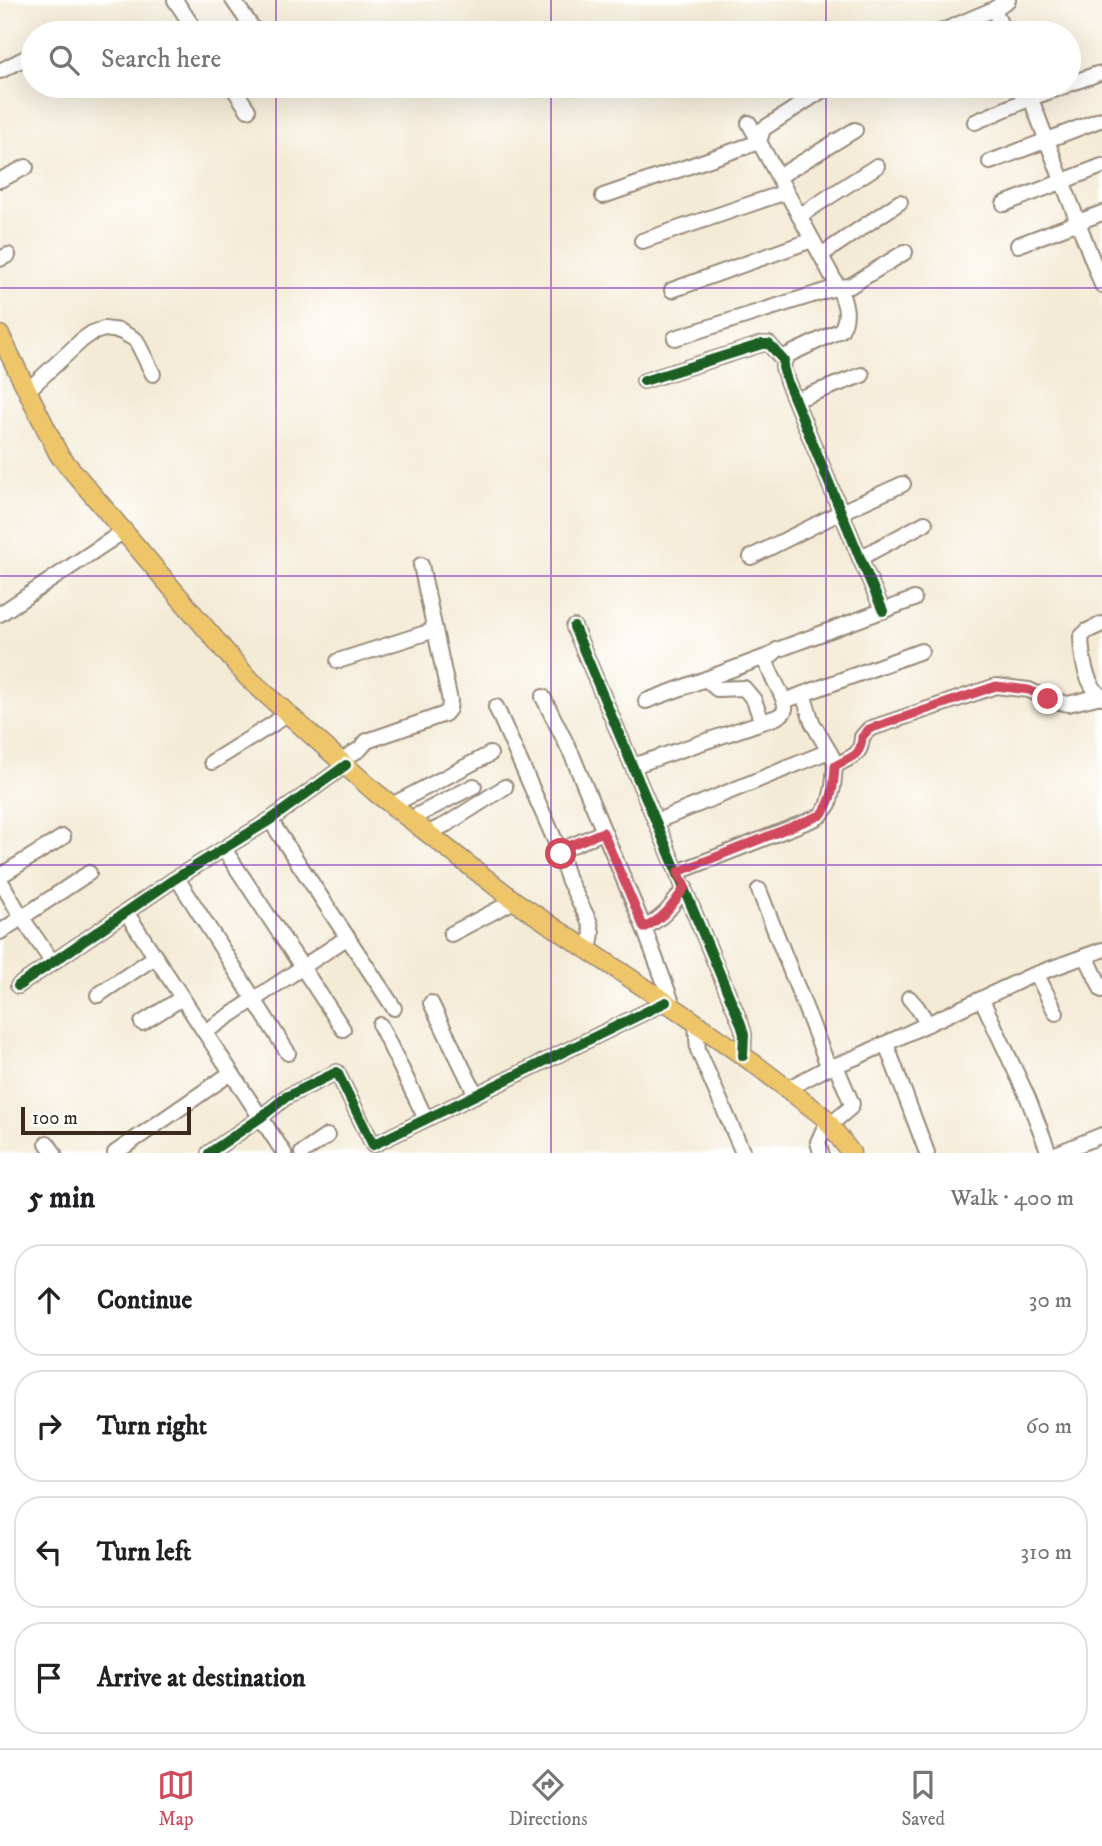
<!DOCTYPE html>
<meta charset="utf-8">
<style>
:root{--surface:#fff;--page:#f2f2f2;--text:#202124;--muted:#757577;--line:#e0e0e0;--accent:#d1495b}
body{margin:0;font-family:"IM FELL DW Pica",serif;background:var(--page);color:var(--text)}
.scale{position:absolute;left:21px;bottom:18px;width:170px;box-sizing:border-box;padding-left:7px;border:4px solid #3b2a1e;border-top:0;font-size:19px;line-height:24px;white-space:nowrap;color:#3b2a1e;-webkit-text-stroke:5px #fff;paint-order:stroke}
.stop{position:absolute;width:21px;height:21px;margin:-16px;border:5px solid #d1495b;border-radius:50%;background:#fff}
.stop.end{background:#d1495b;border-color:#fff;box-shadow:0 2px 7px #0008}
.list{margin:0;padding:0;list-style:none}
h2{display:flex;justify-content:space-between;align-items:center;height:91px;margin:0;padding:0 28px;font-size:30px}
h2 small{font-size:23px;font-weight:400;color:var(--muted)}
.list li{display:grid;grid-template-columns:46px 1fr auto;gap:21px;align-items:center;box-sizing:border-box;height:112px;margin:0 14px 14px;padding:0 14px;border:2px solid var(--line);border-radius:28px}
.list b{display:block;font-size:26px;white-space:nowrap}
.list em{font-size:23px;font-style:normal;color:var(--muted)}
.icon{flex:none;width:38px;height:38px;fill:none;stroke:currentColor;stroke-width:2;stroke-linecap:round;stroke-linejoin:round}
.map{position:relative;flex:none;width:1102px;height:1153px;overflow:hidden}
.search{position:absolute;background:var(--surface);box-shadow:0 7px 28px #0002;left:21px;right:21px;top:21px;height:77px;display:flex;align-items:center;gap:18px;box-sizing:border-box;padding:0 24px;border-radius:38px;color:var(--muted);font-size:26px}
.sheet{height:595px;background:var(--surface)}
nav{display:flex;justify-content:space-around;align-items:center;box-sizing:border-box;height:98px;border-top:2px solid var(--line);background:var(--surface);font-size:19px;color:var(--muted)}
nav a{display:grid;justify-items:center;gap:4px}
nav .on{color:var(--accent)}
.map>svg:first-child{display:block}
</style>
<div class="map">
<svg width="1102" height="1153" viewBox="0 0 1102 1153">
<rect width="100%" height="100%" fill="#fff"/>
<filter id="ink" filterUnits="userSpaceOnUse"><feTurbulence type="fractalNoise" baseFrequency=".0143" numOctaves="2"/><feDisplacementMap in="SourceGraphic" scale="14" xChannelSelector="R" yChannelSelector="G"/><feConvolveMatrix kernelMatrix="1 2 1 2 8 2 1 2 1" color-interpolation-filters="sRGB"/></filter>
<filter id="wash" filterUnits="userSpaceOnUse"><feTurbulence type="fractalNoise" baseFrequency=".00686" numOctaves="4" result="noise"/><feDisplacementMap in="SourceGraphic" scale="28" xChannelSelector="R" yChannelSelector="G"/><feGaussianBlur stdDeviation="1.57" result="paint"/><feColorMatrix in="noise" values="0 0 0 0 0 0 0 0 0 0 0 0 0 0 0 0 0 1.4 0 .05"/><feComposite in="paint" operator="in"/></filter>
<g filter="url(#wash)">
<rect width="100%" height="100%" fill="#f4ebd6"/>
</g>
<g filter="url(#ink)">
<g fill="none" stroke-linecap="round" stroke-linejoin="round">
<defs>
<g id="minor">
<path d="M175 0 197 33"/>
<path d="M233 0 256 33"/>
<path d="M994 9 1004 33"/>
<path d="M938 33 994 9 1008 0"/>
<path d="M0 71 33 54"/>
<path d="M1069 84 1097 74"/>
<path d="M232 86 248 110"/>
<path d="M1026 86 1102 285"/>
<path d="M975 122 1031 98 1065 86"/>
<path d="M749 123 838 287C845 302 850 315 841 330L788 355 784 361"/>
<path d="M990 162 1102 119"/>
<path d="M778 177 855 130"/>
<path d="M0 180 26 167"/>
<path d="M603 196 759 142 763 129 829 86"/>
<path d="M1004 204 1102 166"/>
<path d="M799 216 877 166"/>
<path d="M642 241 786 192"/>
<path d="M1018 245 1102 213"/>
<path d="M821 255 900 202"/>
<path d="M0 259 8 255"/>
<path d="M672 290 812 240"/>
<path d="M675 338 838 287 850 286 905 252"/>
<path d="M644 381 762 344H769L784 361 783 367 787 381 860 558 883 611"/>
<path d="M27 391 82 340 92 333 104 329 120 331 136 340 153 374"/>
<path d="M795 400 862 375"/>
<path d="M751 557 841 512 903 484"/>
<path d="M860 558 925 523"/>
<path d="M0 614 124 531"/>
<path d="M1102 624 1087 631 1081 637C1082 658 1085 684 1102 697"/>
<path d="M574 627 741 1024 744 1034 743 1056"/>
<path d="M338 661 435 630"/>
<path d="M706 679 717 689 744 688 754 700 762 722"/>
<path d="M543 697 572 755 644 928 674 1008"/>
<path d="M646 701 768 656"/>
<path d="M784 701 921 651"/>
<path d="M496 707 557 845 568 879 590 923 592 933 589 951"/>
<path d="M340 761 360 749 367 741 445 714 449 709 450 701 421 565"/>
<path d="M212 762 273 724 287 713"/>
<path d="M633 766 777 717C781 714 784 714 785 709 787 698 768 674 766 660L777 650 914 599"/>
<path d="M835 766C850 756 861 758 862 737L869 729 996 686 1029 690 1048 699 1068 704 1101 696"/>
<path d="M392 805 490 754"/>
<path d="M410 819 474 786"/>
<path d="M270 820 394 1008"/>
<path d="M657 821 829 751"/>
<path d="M428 833 447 824 505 787"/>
<path d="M224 849 343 1029"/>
<path d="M559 851 603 832"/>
<path d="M678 872 816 818 821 815 829 804 833 787 835 766 834 760 812 722 803 694"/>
<path d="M0 876 63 837"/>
<path d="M177 878 288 1053"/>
<path d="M0 880 22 918 53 963"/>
<path d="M759 890 829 1068"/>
<path d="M126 912 284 1153"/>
<path d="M644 928C666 916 671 907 685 887"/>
<path d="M0 932 89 873"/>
<path d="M451 934 514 901"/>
<path d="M1086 956 1102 990"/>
<path d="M1037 975 1056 1013"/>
<path d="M18 986 173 880 270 820 346 765"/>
<path d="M98 995 155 957"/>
<path d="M909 998 917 1007 928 1024"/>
<path d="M982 1000 1028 1098 1049 1153"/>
<path d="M431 1003 476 1095"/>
<path d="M142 1023 182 998"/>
<path d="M696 1024 698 1050 743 1153"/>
<path d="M380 1025 426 1119"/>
<path d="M205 1032 348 937"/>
<path d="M886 1044 927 1153"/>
<path d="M787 1089 823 1070 857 1057 1028 977 1102 950"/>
<path d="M830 1125 850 1108 852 1104 836 1066"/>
<path d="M47 1143 54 1153"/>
<path d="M115 1153 231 1073"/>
<path d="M209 1153 260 1118 286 1097 337 1072 373 1145 666 1002"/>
<path d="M302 1153 327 1136"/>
<path d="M821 1153 818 1142 827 1122"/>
<path d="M1058 1153 1102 1135"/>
</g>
<path id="major" d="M0 335 59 455 247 677 375 792 516 902 666 1002 756 1065 824 1117 851 1153"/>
</defs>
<use href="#minor" stroke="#988a7a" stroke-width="18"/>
<use href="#major" stroke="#988a7a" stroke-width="21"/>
<use href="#minor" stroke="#fff" stroke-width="14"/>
<use href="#major" stroke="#eec569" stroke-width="18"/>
<defs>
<g id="cycleway">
<path d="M644 381 762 344H769L784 361 783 367 787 381 860 558 883 611"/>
<path d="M574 627 741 1024 744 1034 743 1056"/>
<path d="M18 986 173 880 270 820 346 765"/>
<path d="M209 1153 260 1118 286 1097 337 1072 373 1145 666 1002"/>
</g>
</defs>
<use href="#cycleway" stroke="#fff" stroke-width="15"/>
<use href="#cycleway" stroke="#1b5e20" stroke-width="10"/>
</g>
</g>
<g fill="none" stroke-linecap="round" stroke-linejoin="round" filter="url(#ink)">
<path stroke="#d1495b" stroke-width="9" d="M561 854 559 850 603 832 644 928C666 916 671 907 685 887L678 872 821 815C833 801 834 783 835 766 850 756 861 758 862 737L869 729 996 686 1029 690 1048 699"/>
</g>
<path fill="none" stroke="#7b2cbf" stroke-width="2" stroke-opacity="0.55" d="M276 0V33M551 0V33M826 0V33M276 86V1153M551 86V1153M826 86V1153M0 288H1102M0 576H1102M0 865H1102"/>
</svg>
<div class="scale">100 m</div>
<div class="stop" style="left:561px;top:854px"></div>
<div class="stop end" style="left:1048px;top:699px"></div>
<div class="search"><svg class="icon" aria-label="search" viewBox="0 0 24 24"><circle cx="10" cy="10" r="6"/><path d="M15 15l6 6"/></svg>Search here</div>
</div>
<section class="sheet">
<h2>5 min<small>Walk · 400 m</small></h2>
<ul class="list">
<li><svg class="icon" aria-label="ahead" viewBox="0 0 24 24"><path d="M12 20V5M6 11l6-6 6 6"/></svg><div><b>Continue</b></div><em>30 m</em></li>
<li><svg class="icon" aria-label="right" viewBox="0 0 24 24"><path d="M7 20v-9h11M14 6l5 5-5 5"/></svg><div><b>Turn right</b></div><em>60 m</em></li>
<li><svg class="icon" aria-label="left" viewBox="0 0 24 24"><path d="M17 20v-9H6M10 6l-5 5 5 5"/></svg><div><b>Turn left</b></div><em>310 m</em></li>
<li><svg class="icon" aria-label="arrive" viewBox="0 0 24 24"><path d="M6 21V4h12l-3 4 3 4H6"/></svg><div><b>Arrive at destination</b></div></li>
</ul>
</section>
<nav>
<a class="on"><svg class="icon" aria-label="map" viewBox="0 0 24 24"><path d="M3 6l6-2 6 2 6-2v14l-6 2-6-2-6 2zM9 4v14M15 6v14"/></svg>Map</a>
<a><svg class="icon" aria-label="directions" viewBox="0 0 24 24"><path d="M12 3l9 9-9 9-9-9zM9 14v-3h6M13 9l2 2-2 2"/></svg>Directions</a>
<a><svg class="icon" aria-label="saved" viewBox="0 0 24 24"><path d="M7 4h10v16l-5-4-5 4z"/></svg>Saved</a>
</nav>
